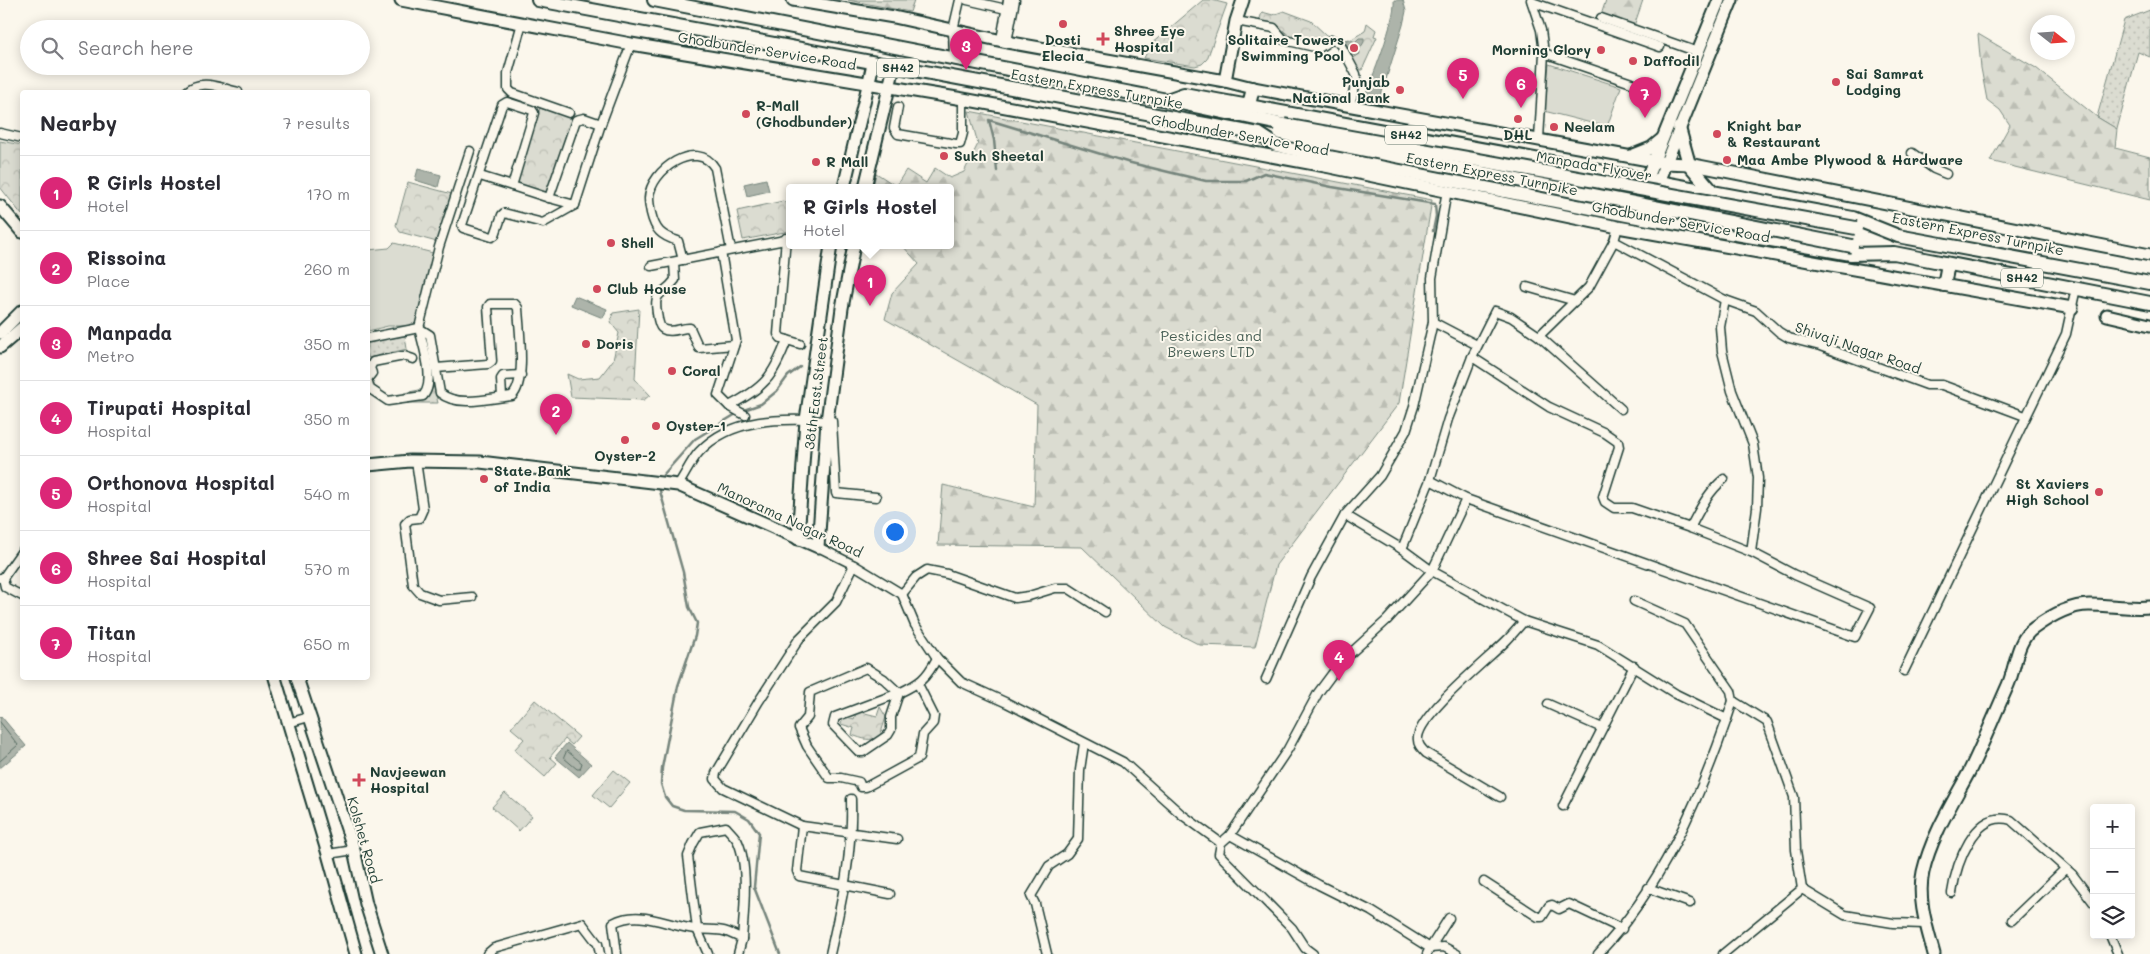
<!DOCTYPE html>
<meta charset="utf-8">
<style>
:root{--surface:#fff;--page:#f7f7f7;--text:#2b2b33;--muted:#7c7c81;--line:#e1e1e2;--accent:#db2777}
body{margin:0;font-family:Mali,sans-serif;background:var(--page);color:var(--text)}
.controls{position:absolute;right:15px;bottom:15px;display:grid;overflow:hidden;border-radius:5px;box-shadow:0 2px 12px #0003}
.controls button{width:45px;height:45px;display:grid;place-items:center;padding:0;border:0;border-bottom:1px solid var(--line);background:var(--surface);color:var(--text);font:25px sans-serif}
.compass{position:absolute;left:2030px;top:15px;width:45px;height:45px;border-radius:50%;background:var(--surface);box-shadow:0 2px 12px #0003;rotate:107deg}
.you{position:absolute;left:894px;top:531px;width:18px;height:18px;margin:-12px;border:4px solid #fff;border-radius:50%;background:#1a73e8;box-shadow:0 0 0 8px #1a73e833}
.badge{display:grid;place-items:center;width:32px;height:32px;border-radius:50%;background:var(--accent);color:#fff;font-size:16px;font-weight:700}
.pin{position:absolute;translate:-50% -41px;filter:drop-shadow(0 1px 2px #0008)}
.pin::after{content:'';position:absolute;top:26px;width:18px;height:15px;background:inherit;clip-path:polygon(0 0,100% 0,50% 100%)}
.popup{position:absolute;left:786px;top:184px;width:168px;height:65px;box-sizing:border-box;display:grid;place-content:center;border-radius:5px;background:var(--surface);filter:drop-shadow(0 1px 4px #0005);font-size:16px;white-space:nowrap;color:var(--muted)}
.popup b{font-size:19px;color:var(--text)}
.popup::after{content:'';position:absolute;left:50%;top:100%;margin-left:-10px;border:10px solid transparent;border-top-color:var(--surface)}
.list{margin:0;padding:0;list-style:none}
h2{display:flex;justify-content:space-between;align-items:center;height:65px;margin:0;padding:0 20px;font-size:21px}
h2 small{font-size:16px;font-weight:400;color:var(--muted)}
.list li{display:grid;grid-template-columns:32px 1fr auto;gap:15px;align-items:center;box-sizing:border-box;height:75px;padding:0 20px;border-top:1px solid var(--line)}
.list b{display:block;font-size:19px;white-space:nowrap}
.list p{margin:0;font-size:16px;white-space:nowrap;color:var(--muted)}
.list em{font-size:16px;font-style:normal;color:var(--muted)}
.icon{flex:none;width:28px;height:28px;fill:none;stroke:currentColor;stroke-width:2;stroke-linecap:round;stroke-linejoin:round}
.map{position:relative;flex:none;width:2150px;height:954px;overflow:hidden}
.search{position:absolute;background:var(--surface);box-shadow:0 2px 12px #0003;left:20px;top:20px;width:350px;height:55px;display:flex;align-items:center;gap:12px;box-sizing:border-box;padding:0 18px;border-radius:28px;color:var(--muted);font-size:19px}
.panel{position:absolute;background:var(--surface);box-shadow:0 2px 12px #0003;left:20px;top:90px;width:350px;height:590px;border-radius:5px}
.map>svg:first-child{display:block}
</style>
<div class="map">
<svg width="2150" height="954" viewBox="0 0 2150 954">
<defs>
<pattern id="grass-dots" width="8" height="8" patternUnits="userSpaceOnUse" patternTransform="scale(1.25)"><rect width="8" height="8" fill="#dbdcd1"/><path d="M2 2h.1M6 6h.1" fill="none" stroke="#bcbeb4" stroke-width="1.8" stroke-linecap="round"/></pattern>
<pattern id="forest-firs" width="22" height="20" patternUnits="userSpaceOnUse" patternTransform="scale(1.25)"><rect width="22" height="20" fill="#dbdcd1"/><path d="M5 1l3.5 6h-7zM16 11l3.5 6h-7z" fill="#bcbeb4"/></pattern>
<pattern id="park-crowns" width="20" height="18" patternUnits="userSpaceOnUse" patternTransform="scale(1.25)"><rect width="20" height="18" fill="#dbdcd1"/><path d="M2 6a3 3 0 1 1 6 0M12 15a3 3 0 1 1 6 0" fill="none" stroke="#bcbeb4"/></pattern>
</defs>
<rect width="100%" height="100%" fill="#fbf7ec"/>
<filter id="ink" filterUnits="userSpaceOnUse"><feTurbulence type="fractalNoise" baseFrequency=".02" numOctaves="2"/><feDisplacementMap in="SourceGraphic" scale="10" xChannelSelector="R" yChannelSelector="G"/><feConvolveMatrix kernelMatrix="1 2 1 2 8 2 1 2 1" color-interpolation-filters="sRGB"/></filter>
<g filter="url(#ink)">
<g fill="url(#grass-dots)" stroke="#7d8c82">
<path d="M2150 10V57L2138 52 2117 129 2097 117 2124 20Z"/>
<path d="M405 336 407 349 368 358V342Z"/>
<path d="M434 387 438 403H401L400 397 404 393Z"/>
</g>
<g fill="url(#forest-firs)" stroke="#7d8c82">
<path d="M848 0H914L910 12Z"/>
<path d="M1606 0H1643L1634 26 1601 15Z"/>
<path d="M1978 34 2036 68 2097 117 2117 129 2115 148 2150 157V200L1990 161 2010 125 2000 110 1987 100 1981 68Z"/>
<path d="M969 111 1432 200 1399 403 1276 565 1255 647 1200 645 1165 627 1082 547 938 545 943 485 1034 507 1037 405 885 319 892 293 919 264 902 245H950V187H873L876 173 896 186 906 170 926 183 935 168 950 178 964 172 978 144Z"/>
</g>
<g fill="url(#park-crowns)" stroke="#7d8c82">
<path d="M1203 0H1212L1227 4 1207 59 1202 64 1195 66 1144 58 1151 44Z"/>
<path d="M1284 11 1311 21 1326 35 1340 39 1350 40 1365 31 1367 23 1376 30 1374 36 1377 37 1362 70 1356 69 1337 39 1327 37 1319 40 1290 36 1277 26 1259 22 1262 12 1273 15Z"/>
<path d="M540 108 572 118 546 196 514 186Z"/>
<path d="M0 141 22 145V215L0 187Z"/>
<path d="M408 182 452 194 437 242 400 232 396 225Z"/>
<path d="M783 201 790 207V231L743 240 737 211Z"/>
<path d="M639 309 635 379 650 395 644 400 571 397 567 374 578 379 600 377 613 360 619 333 610 322 613 313Z"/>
<path d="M535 700 579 737 572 745 565 739 550 757 557 763 545 777 514 750 524 739 511 728Z"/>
<path d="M880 707 886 717 880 736C870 742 863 739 852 735L854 728 841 724 844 716 854 719 857 711 877 716Z"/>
<path d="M614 770 630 783 609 808 593 795Z"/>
</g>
<g fill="#dbdcd1" stroke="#7d8c82">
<path d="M1549 64 1621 87 1607 127 1544 111Z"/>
<path d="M394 243 433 253 415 326H388L368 331V250L389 248Z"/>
<path d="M505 793 532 816 519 831 492 807Z"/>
</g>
<g fill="#adb4aa" stroke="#74847b">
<path d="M1394 0H1403L1406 11 1403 25 1378 105 1363 102C1371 80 1396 20 1394 0Z"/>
<path d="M1359 38H1364V42L1359 50 1360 54 1355 57 1344 41 1349 39 1355 42Z"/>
<path d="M418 169 441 175 438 187 415 180Z"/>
<path d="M766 179 769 191 747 196 744 184Z"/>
<path d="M575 296 607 309 603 318 571 305Z"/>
<path d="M1 716 26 746 0 768V717Z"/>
<path d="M567 743 591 764 579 777 555 757Z"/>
</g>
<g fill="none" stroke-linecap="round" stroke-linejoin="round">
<g stroke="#586d63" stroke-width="1">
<path d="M0 722 18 745 0 761"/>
<path d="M567 751 582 763 580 769H577L564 758Z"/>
</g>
<g stroke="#74847b" stroke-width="2.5">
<path d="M997 171 994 140 989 120 1127 162 1206 181H1246L1264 173 1332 187 1435 204 1436 216 1433 231"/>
<path d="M663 475 695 439 741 411 761 404 777 391 788 376 800 367"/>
<path d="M660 491 683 572 689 607 697 623 695 636 678 686 662 768 661 784 665 797 672 806 684 810 735 811 749 819 759 833 754 887 780 954"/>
</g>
<defs>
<g id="street">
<path d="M967 0 1006 9"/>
<path d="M1531 0 1541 30 1544 53 1539 139"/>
<path d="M1532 2 1660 47"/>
<path d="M1601 18 1698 52"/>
<path d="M1236 21 1274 28 1284 40 1319 48 1331 40 1339 42 1356 74 1357 79 1350 105"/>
<path d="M522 23 508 73V89L512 93 569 113"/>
<path d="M1001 40 1008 0"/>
<path d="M1007 42 1015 0"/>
<path d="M1544 53 1646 88"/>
<path d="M954 58 953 30 960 0"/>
<path d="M186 92C201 78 220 88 238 92"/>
<path d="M898 107 894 128 898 134 956 144H960L963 133V99"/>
<path d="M0 133 22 138"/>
<path d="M1912 153 1934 169 1946 174"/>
<path d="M480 176 512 186 534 113 532 110 507 102 502 105 462 225 463 228 492 237 495 235 502 215 504 213 543 223 575 205 601 124 631 44"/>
<path d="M512 186 549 198 576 120 584 118 601 124"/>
<path d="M549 198 575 205"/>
<path d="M786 238 778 334 781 338 800 344"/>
<path d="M1614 241 1725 300 1756 311 1779 332 1789 338 1820 346 1927 385H1942L2025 416"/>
<path d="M721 252 736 340 718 395 729 406 745 415"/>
<path d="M683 260 678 241C661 236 655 230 651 213 650 208 649 202 649 198 650 170 697 138 715 168L731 250"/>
<path d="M674 262 675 280C661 299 652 288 658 319 659 322 659 327 663 329 671 334 682 327 690 328L699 348 734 345"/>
<path d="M651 266 790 239"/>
<path d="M1527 287 1575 301"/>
<path d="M1725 300 1720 327 1722 351 1732 391 1753 444 1758 478 1757 508 1751 552"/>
<path d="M1433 322 1477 345"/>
<path d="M419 328 430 335 440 393C458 408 491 398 512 396 527 382 519 329 518 308L515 304H490L488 307 492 361 488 364 436 368"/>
<path d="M1539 336 1621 409"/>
<path d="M368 338 419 328 439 247 470 151"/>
<path d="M368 378 372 373 370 368 373 362 404 356 413 359"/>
<path d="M368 382 370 389 388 401 423 396C436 382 423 346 419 328"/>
<path d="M502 397 501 379 503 376 521 375"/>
<path d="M729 406C765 387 773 377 787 340"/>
<path d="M832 421 836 493 876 497"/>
<path d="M416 461 423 509 419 518 410 519 405 524 413 585 420 593 439 600 472 597"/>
<path d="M1430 480 1466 499 1855 637 1870 608 1795 575 1751 552 1690 528 1632 508H1614L1605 502 1603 497 1619 447 1618 442 1605 433 1549 407 1472 357"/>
<path d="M678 485C685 475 691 461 699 452 731 417 783 418 827 421"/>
<path d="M1345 515 1402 549 1432 571 1524 621 1598 645 1676 694 1727 719C1698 803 1660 889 1598 954"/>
<path d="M1690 528C1700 509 1708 492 1724 479"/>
<path d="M818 547 854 565 902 594 915 625 937 658 961 682 1007 703 1123 762 1181 814 1221 843"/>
<path d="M1402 549 1430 480 1448 419 1472 357 1495 311 1511 317 1539 336 1589 287 1614 241 1618 227"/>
<path d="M854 565 836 602 799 639 759 701 716 773 715 779 723 788 802 826 797 871 799 876 890 894"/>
<path d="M0 578H3L22 551"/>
<path d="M3 578 5 587 22 596"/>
<path d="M902 594 916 577 927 570 947 574 1015 598 1029 596 1055 588H1068L1105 612"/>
<path d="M1634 601 1685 624 1731 691 1733 701"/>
<path d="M1904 671 2066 334 2076 288"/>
<path d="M1266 679 1311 577 1345 515 1380 476 1406 431 1414 406 1433 322 1432 278 1447 190"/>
<path d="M899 693 884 679 866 668 810 692 808 717 799 728 807 746 829 778H841L859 782 861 787H866L919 758 923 734 933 723 934 716 918 684"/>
<path d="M899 693 835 717 833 725 859 752H863L888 735 891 730V717L899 693C920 683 926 679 937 658"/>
<path d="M1548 704 1602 728"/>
<path d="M1727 719 1733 701 1767 722 1794 797 1796 850 1802 889"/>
<path d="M288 723 309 717"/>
<path d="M1500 797 1426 753C1421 748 1417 744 1418 737 1421 713 1487 660 1506 641 1512 635 1518 628 1524 621"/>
<path d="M1563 806 1634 666"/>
<path d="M802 826 897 839"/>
<path d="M1230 835 1319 885 1371 911 1430 948 1427 954"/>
<path d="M328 854 354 850"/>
<path d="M1484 882 1538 917H1542L1549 906 1552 905 1559 909 1569 904 1622 929"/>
<path d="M1648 888 1690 903"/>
<path d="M1952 893C1956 865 1974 809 2011 820L2072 874 2094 903"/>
<path d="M2012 920 2065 869"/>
<path d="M2110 935 2118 954"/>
<path d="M1430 948 1449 918"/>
<path d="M1430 948 1444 947 1457 954"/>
<path d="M487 954 494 948 582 923 598 944 600 954"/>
<path d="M617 954 613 923C641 908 668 927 697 929 719 931 720 927 742 939L738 954"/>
<path d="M708 954 697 929 688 856 693 844 700 832 726 827C730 832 736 837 738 842 749 867 744 913 742 939"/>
<path d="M830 954C842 901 853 853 851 799"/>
<path d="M1047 954 1035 904 1031 896 1049 866 1067 854 1078 839 1080 770 1084 743"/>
<path d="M1313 954 1305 948 1292 928 1219 854 1221 843 1230 835 1288 749 1318 693 1341 662 1387 620 1432 571 1466 499"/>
<path d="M1723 954 1802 889 1845 915 1893 923 1925 924"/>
</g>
<g id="secondary">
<path d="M401 0 631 44 963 99 1330 167 1618 227 2072 308"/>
<path d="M793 0 894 17 1007 42 1225 81 1253 88 1665 163 1689 164 2150 255"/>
<path d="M1225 81 1236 21 1243 0"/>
<path d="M1631 156 1651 148 1662 139"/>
<path d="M844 187 873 64"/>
<path d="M865 187 894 67"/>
<path d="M0 206 22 232"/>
<path d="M1633 212 1719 0"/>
<path d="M1645 214 1732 0"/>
<path d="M2107 315 2150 325"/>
<path d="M0 333 22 311"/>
<path d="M0 347 22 328"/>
<path d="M368 465 410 461 480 462 678 485 818 547 827 421 842 308 854 245"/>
<path d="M798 539 806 420 831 245"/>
<path d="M275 678 328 854 356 954"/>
<path d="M297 678 354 850 366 904 382 954"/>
<path d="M1934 954C1927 928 1917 899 1923 872 1931 837 1952 804 1969 772 1983 744 1995 714 2008 685 2016 667 2016 640 2034 628 2049 617 2070 605 2089 605 2110 605 2130 609 2150 607"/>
</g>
<g id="primary">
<path d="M538 0 1259 134 1276 145 1306 152 1632 216 1851 254 1894 253 2150 303"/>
<path d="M654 0 1167 100 1284 125"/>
<path d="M1167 100 1184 94 1853 218 1898 236 2150 283"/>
<path d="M1249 105 1253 88"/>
<path d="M1679 128 1689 164 1712 191"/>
<path d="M1944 285 1948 264"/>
</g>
</defs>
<use href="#street" stroke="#1f3d34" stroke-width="11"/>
<use href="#secondary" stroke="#1f3d34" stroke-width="15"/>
<use href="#primary" stroke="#1f3d34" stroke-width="16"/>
<use href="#street" stroke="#fbf7ec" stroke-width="8"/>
<use href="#secondary" stroke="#fbf7ec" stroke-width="11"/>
<use href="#primary" stroke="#fbf7ec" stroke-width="12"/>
<defs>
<g id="primary-bridge">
<path d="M1284 125 1856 228"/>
<path d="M1280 133 1852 246"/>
</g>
</defs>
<use href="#primary-bridge" stroke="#1f3d34" stroke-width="16" stroke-linecap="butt"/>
<use href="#primary-bridge" stroke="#fbf7ec" stroke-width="12"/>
</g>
</g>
<g fill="#d1495b" stroke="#fbf7ec" stroke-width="2">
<circle cx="1063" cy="24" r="5"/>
<path d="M1100.5 31.5h5v5h5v5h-5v5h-5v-5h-5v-5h5z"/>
<circle cx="1354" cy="48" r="5"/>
<circle cx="1601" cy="50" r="5"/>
<circle cx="1633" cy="61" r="5"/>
<circle cx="1836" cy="82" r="5"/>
<circle cx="1400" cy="90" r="5"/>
<circle cx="746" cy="114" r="5"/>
<circle cx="1518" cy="119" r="5"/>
<circle cx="1554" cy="127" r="5"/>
<circle cx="1717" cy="134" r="5"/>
<circle cx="944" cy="156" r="5"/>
<circle cx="1727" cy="160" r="5"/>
<circle cx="816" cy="162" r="5"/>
<circle cx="611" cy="243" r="5"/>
<circle cx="597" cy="289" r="5"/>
<circle cx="586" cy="344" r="5"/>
<circle cx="672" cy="371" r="5"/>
<circle cx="656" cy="426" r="5"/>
<circle cx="625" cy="440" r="5"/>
<circle cx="484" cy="479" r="5"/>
<circle cx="2099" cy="492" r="5"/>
<path d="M356.5 772.5h5v5h5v5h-5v5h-5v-5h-5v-5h5z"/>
</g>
<g text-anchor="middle" stroke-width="4" stroke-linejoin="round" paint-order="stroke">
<g fill="#fbf7ec" stroke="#61756b" stroke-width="1">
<rect x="877" y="58.5" width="42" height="19" rx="4"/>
<rect x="1385" y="125.5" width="42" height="19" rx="4"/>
<rect x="2001" y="268.5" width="42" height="19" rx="4"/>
</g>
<g font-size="12" font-weight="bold" fill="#1f3d34">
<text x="898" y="72">SH42</text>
<text x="1406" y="139">SH42</text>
<text x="2022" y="282">SH42</text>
</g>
<g font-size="14" font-weight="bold" fill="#1f3d34" stroke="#fbf7ec" text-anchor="start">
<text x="1114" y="36">Shree Eye<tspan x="1114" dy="16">Hospital</tspan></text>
<text x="1063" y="45" text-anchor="middle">Dosti<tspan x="1063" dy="16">Elecia</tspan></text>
<text x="1344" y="45" text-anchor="end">Solitaire Towers<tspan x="1344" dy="16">Swimming Pool</tspan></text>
<text x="1591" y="55" text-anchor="end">Morning Glory</text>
<text x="1643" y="66">Daffodil</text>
<text x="1846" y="79">Sai Samrat<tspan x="1846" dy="16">Lodging</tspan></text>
<text x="1390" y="87" text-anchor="end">Punjab<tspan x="1390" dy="16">National Bank</tspan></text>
<text x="756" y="111">R-Mall<tspan x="756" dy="16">(Ghodbunder)</tspan></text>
<text x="1727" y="131">Knight bar<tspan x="1727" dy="16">&amp; Restaurant</tspan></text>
<text x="1564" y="132">Neelam</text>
<text x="1518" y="140" text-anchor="middle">DHL</text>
<text x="954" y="161">Sukh Sheetal</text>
<text x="1737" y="165">Maa Ambe Plywood &amp; Hardware</text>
<text x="826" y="167">R Mall</text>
<text x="621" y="248">Shell</text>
<text x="607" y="294">Club House</text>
<text x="596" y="349">Doris</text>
<text x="682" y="376">Coral</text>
<text x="666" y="431">Oyster-1</text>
<text x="625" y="461" text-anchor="middle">Oyster-2</text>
<text x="494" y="476">State Bank<tspan x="494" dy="16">of India</tspan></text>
<text x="2089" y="489" text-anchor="end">St Xaviers<tspan x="2089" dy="16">High School</tspan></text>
<text x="370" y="777">Navjeewan<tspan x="370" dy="16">Hospital</tspan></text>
</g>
<g font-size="14" fill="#1f3d34" stroke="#fbf7ec">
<text transform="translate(767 51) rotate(9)" y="5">Ghodbunder Service Road</text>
<text transform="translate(1097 89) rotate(10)" y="5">Eastern Express Turnpike</text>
<text transform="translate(1240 135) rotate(10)" y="5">Ghodbunder Service Road</text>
<text transform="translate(1594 166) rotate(10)" y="5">Manpada Flyover</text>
<text transform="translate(1492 174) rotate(11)" y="5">Eastern Express Turnpike</text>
<text transform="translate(1681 222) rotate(10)" y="5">Ghodbunder Service Road</text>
<text transform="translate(1978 234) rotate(11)" y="5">Eastern Express Turnpike</text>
<text transform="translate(1858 348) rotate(19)" y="5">Shivaji Nagar Road</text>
<text transform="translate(816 393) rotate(-83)" y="5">38th East Street</text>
<text transform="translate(790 520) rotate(25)" y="5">Manorama Nagar Road</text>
<text transform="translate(364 840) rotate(74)" y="5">Kolshet Road</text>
</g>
<g font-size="14" fill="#455d53" stroke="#fbf7ec">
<text x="1211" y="341">Pesticides and<tspan x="1211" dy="16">Brewers LTD</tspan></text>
</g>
</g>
</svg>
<div class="controls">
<button>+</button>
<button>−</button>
<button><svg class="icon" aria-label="layers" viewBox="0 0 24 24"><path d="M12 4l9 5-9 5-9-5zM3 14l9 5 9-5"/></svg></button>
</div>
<svg class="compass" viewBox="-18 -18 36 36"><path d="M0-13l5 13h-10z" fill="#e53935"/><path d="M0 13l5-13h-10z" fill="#7c7c81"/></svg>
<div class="you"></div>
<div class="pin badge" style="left:870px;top:306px">1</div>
<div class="popup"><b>R Girls Hostel</b>Hotel</div>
<div class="pin badge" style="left:556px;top:435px">2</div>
<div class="pin badge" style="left:966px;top:70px">3</div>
<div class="pin badge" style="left:1339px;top:681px">4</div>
<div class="pin badge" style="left:1463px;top:99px">5</div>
<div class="pin badge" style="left:1521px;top:108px">6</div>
<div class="pin badge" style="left:1645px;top:118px">7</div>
<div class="search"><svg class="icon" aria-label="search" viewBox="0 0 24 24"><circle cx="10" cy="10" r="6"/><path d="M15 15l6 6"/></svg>Search here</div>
<section class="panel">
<h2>Nearby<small>7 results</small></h2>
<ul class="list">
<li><span class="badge">1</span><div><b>R Girls Hostel</b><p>Hotel</p></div><em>170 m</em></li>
<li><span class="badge">2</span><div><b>Rissoina</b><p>Place</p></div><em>260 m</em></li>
<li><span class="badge">3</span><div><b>Manpada</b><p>Metro</p></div><em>350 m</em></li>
<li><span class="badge">4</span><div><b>Tirupati Hospital</b><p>Hospital</p></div><em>350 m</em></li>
<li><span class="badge">5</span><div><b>Orthonova Hospital</b><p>Hospital</p></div><em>540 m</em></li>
<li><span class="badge">6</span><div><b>Shree Sai Hospital</b><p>Hospital</p></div><em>570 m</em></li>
<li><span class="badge">7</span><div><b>Titan</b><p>Hospital</p></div><em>650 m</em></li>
</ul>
</section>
</div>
